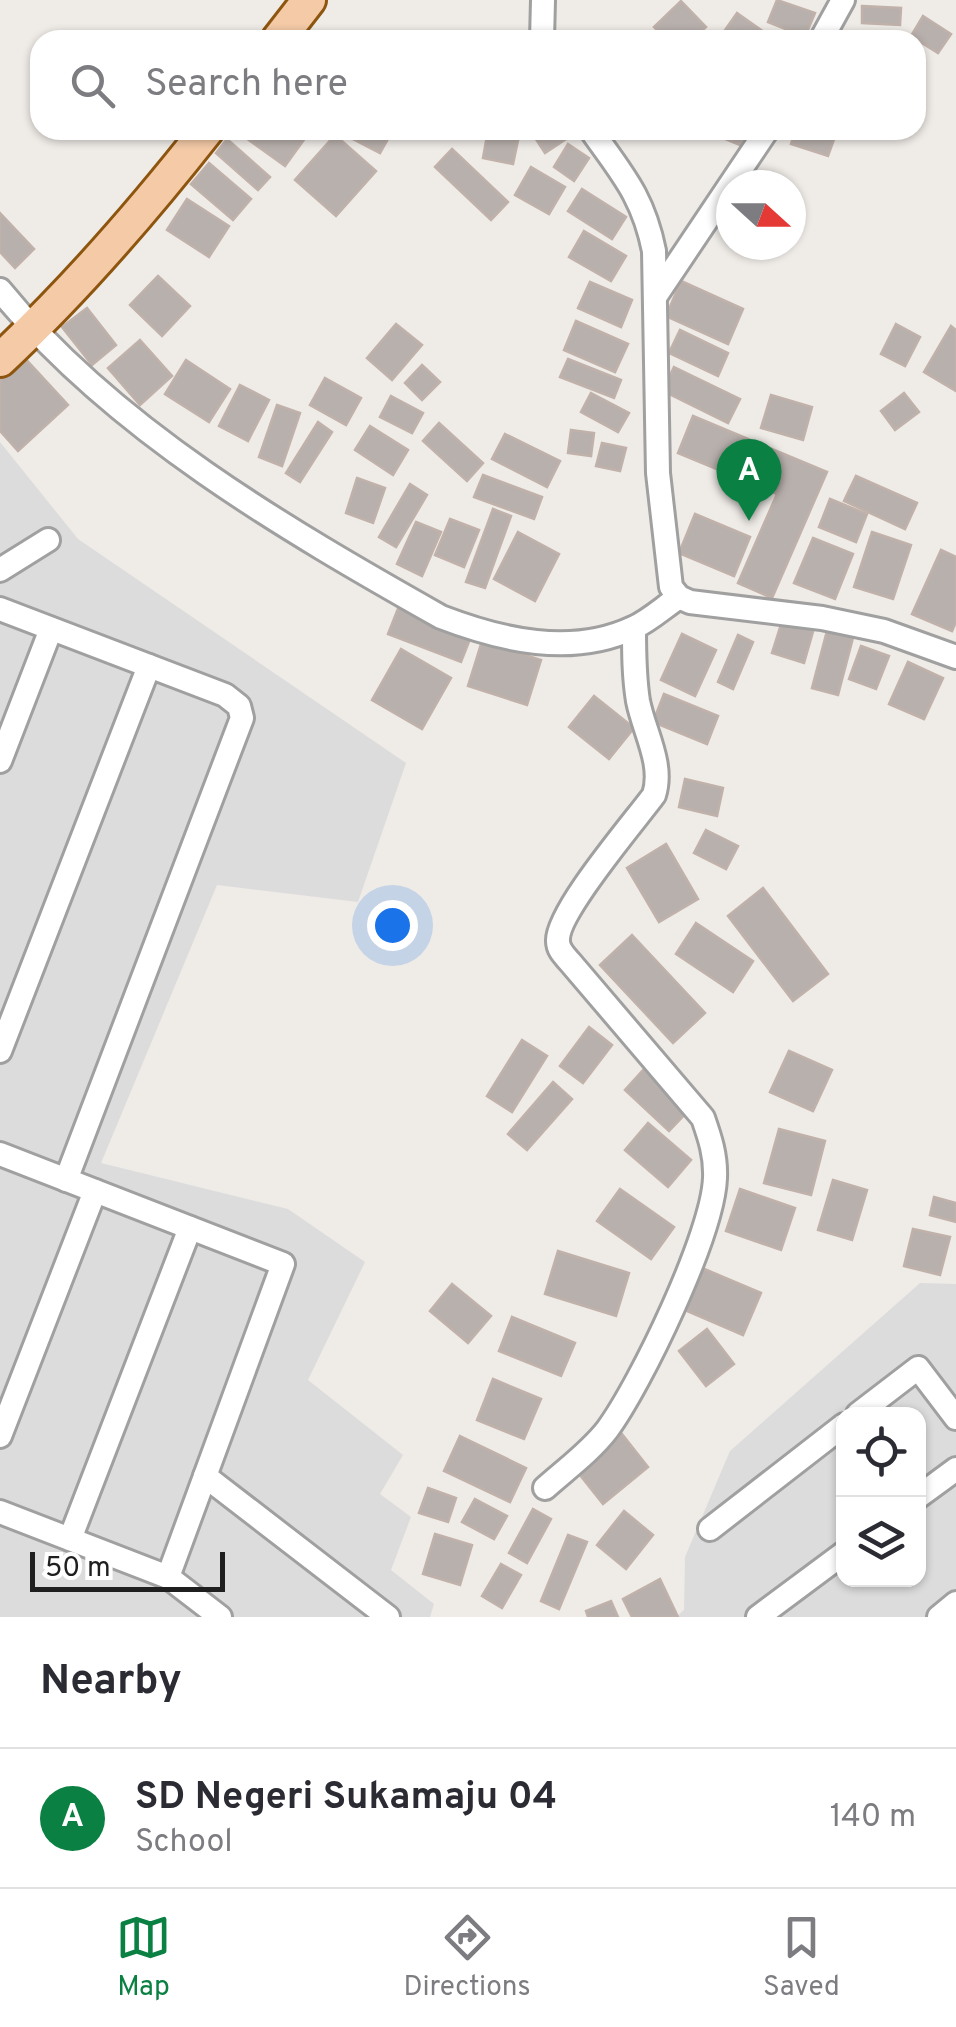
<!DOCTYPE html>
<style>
:root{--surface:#fff;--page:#f2f2f3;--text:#2b2b33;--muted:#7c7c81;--line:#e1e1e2;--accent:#0b8043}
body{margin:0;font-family:Overpass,sans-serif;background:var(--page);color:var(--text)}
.controls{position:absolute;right:30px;bottom:30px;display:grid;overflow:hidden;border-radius:20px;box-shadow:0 2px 8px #0004}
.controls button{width:90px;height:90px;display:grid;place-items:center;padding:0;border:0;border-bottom:2px solid var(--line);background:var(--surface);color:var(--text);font:50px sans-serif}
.compass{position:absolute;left:716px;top:170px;width:90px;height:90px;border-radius:50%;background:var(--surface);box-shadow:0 2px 8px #0004;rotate:111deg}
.scale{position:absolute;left:30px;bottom:25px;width:195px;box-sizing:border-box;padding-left:10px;border:5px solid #1f1f1f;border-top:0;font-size:28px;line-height:35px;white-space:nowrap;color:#1f1f1f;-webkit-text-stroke:8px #fff;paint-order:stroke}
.you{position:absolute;left:392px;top:925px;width:35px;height:35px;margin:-25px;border:8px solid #fff;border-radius:50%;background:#1a73e8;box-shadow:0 0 0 15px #1a73e833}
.badge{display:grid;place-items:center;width:65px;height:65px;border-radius:50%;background:var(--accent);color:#fff;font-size:32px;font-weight:700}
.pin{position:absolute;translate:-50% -82px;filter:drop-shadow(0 2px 5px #0008)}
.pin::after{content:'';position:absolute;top:52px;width:35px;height:30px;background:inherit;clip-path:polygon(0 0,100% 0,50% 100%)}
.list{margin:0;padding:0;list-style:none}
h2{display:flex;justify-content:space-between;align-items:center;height:130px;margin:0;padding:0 40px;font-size:42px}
h2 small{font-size:32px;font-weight:400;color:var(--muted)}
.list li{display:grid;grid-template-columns:65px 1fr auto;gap:30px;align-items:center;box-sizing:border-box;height:140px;padding:0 40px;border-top:2px solid var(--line)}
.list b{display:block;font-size:38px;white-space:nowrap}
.list p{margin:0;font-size:32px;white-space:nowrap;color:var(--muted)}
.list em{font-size:32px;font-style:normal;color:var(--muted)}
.icon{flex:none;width:55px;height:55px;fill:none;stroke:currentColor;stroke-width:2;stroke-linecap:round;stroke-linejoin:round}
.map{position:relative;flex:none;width:956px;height:1617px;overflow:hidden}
.search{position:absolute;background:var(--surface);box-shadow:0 2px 8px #0004;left:30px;right:30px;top:30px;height:110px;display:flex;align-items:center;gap:25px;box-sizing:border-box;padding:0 35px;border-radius:30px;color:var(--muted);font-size:38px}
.sheet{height:270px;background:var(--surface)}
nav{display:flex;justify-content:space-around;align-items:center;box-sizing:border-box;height:140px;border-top:2px solid var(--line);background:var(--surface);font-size:28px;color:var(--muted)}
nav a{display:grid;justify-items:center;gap:5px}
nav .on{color:var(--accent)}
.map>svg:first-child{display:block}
</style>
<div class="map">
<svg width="956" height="1617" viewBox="0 0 956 1617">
<rect width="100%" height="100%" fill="#efebe7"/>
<g fill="#dddcdd" fill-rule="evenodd">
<path d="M0 442 78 539 406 763 358 902 217 885 101 1163 288 1209 365 1262 308 1380 403 1455 380 1494 411 1517 391 1570 434 1604 430 1617H0Z"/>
<path d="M920 1283 956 1284V1617H676L684 1610 685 1557 730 1451ZM844 1414H918V1580H844Z"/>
</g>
<g fill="#b8b0ac" stroke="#c0b1aa" stroke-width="2.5">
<path d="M777 0 815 13 805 37 768 22Z"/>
<path d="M681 1 706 27 692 40H667L654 27Z"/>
<path d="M862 6 901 8 900 25 862 23Z"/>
<path d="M737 13 774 39 773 40H718Z"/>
<path d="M923 16 951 34 938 53 911 36Z"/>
<path d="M235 130H311L285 166Z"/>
<path d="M350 130H393L380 153 347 136Z"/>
<path d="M488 130 519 136 513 164 483 158Z"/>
<path d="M530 130H577L578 131 545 153Z"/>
<path d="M704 130H746L740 145Z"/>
<path d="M796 130 837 131 828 156 791 144Z"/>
<path d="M335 135 376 171 336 216 295 180Z"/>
<path d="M227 139 270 177 258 190 216 153Z"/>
<path d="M568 144 589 158 574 181 554 167Z"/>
<path d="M452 149 508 202 491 220 435 167Z"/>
<path d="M209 163 251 199 233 220 191 184Z"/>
<path d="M531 167 565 187 549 214 515 195Z"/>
<path d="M582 189 626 217 612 239 568 211Z"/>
<path d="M187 199 229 226 209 257 167 230Z"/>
<path d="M0 213 34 249 15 268 0 252Z"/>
<path d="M584 231 626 256 611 281 569 257Z"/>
<path d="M158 276 190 306 162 336 130 305Z"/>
<path d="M681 281 743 309 728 344 666 316Z"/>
<path d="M590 282 632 300 621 327 578 308Z"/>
<path d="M87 308 116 345 92 365 62 327Z"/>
<path d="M576 321 628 344 615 372 564 350Z"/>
<path d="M396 324 422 345 392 380 367 358Z"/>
<path d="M896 324 920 337 905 366 881 354Z"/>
<path d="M951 326 956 330V391L924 372Z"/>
<path d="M680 330 728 353 718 376 669 353Z"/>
<path d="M140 340 172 376 140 405 108 368Z"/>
<path d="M22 355 68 405 18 451 0 431V376Z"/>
<path d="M568 359 621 380 614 398 560 377Z"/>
<path d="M186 360 230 389 209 422 165 394Z"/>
<path d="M422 365 440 382 422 400 405 383Z"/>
<path d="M674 367 740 399 728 423 663 391Z"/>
<path d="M325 378 361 398 346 425 310 405Z"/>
<path d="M240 385 269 400 248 441 219 426Z"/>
<path d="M591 393 629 413 618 432 581 412Z"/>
<path d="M904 393 919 412 895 430 881 411Z"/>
<path d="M771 395 812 407 803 440 761 428Z"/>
<path d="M391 396 423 413 412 433 380 417Z"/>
<path d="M277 405 300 413 282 466 259 457Z"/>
<path d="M693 416 827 472 772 598 738 583 777 494 678 453Z"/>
<path d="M318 422 332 432 300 482 286 473Z"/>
<path d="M439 423 483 463 467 481 423 441Z"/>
<path d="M370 426 408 450 393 475 355 450Z"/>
<path d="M571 430 594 433 591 456 568 453Z"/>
<path d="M505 434 560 461 547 487 492 459Z"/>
<path d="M602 443 626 448 620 471 596 466Z"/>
<path d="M483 475 542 497 534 519 474 497Z"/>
<path d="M856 476 917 503 905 529 844 501Z"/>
<path d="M357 478 385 488 373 523 346 513Z"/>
<path d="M410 484 427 495 396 547 379 537Z"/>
<path d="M830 499 867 514 856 542 819 527Z"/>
<path d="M493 509 511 516 485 588 466 582Z"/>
<path d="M695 514 750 537 734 576 679 553Z"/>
<path d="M450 519 479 530 464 567 435 555Z"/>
<path d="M416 522 441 532 422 576 397 564Z"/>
<path d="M518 532 559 554 535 601 494 579Z"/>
<path d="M872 532 911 545 893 599 854 587Z"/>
<path d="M813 538 853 554 835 599 794 583Z"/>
<path d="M941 550 956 557V622L952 631 912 614Z"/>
<path d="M399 606 472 634 461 662 388 634Z"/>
<path d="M783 618 814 628 804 663 772 653Z"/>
<path d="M828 627 854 634 838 695 812 688Z"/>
<path d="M682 634 716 650 695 696 661 680Z"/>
<path d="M738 635 753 642 733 689 718 682Z"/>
<path d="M482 641 541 660 527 705 468 686Z"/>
<path d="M861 646 889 656 876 689 849 679Z"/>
<path d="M401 649 451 678 422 729 372 700Z"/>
<path d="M908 662 943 678 924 719 889 704Z"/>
<path d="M664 694 718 716 707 744 653 722Z"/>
<path d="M594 696 634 728 609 759 569 727Z"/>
<path d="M685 779 723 788 717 816 679 807Z"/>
<path d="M706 830 738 846 726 869 694 853Z"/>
<path d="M666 844 698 899 659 922 627 868Z"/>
<path d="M763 888 828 974 793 1001 728 916Z"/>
<path d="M696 923 753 961 733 992 676 954Z"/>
<path d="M632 935 705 1013 673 1043 600 965Z"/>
<path d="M589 1027 612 1045 583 1083 560 1066Z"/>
<path d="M522 1040 547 1056 512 1112 487 1096Z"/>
<path d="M789 1051 832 1070 813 1111 770 1092Z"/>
<path d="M644 1069 688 1111 669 1131 625 1090Z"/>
<path d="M553 1082 572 1099 527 1150 508 1134Z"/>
<path d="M648 1123 691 1160 668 1187 625 1150Z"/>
<path d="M779 1129 825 1141 811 1195 764 1183Z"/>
<path d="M833 1180 867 1190 852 1240 818 1230Z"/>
<path d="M620 1189 674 1227 651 1259 597 1221Z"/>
<path d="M740 1189 795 1208 781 1250 726 1231Z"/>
<path d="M934 1197 956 1203V1222L930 1215Z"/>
<path d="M913 1229 950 1237 940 1275 904 1266Z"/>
<path d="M558 1251 629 1273 616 1316 545 1294Z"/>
<path d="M702 1268 761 1293 743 1335 685 1310Z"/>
<path d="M452 1284 491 1316 468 1343 430 1311Z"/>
<path d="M512 1317 575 1343 561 1376 499 1351Z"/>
<path d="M707 1329 734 1364 706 1386 679 1351Z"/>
<path d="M493 1379 541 1399 524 1439 477 1420Z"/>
<path d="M618 1429 648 1467 603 1504 572 1465Z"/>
<path d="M460 1436 526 1468 510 1502 444 1471Z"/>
<path d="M428 1488 456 1498 448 1522 419 1513Z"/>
<path d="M475 1499 507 1516 494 1539 462 1522Z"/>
<path d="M533 1509 551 1519 527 1563 509 1553Z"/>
<path d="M624 1511 653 1535 626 1569 597 1545Z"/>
<path d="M435 1534 472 1545 460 1585 423 1574Z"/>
<path d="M568 1535 587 1542 559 1609 541 1601Z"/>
<path d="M501 1564 521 1575 502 1608 482 1596Z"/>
<path d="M660 1579 678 1617H632L623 1599Z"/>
<path d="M611 1601 618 1617H588L586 1611Z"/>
</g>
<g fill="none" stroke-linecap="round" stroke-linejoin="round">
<defs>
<g id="minor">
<path d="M542 40 543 0"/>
<path d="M821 40 843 0"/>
<path d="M591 130C622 174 643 196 654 251L658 473 671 587 679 597 690 602 822 618 884 631 956 657"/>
<path d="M0 290C113 429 287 530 441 617 501 640 571 657 633 628 649 621 664 607 679 597"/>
<path d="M657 294 767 130"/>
<path d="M0 570 48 540"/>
<path d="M0 609 225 695 239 706 242 718 66 1180"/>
<path d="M0 761 51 629"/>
<path d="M0 1051 149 666"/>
<path d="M0 1154 283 1264 168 1577"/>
<path d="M858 1414 918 1368 956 1418"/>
<path d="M0 1436 95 1191"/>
<path d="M205 1476 388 1617"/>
<path d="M545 1488C565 1470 590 1452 607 1430 641 1384 713 1234 715 1178 716 1156 710 1138 703 1118L570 962C564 955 558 950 558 941 556 913 634 822 654 795 664 764 644 732 638 701 634 676 634 653 634 628"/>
<path d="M918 1497 956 1469"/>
<path d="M0 1512 168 1577 220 1617"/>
<path d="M710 1529 844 1425"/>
<path d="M70 1539 190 1228"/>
<path d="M758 1617 844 1553"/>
<path d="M939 1617 956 1603"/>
</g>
<g id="primary">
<path d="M278 40 309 0"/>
<path d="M0 360C75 290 144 210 207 130"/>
</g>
</defs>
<use href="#minor" stroke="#a0a0a0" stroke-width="28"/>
<use href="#primary" stroke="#8d550e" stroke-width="38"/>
<use href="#minor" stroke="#fff" stroke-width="22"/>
<use href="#primary" stroke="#f4caa7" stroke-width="32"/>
</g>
</svg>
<div class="controls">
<button><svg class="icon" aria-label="locate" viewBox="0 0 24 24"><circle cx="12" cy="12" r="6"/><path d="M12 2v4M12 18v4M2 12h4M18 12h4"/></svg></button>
<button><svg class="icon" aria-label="layers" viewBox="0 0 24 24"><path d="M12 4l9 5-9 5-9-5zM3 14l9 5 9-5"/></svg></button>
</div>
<svg class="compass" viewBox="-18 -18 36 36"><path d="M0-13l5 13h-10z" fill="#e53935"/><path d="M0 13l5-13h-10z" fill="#7c7c81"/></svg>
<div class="scale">50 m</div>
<div class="you"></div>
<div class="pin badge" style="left:749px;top:521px">A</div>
<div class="search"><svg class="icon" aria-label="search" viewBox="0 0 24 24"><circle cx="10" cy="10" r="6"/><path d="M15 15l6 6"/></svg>Search here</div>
</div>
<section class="sheet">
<h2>Nearby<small></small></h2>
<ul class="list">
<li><span class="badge">A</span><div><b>SD Negeri Sukamaju 04</b><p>School</p></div><em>140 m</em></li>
</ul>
</section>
<nav>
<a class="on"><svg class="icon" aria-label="map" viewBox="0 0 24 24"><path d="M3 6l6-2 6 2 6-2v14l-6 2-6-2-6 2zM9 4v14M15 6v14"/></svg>Map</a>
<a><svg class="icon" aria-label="directions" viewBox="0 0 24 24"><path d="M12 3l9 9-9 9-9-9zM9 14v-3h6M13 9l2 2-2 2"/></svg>Directions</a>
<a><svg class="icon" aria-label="saved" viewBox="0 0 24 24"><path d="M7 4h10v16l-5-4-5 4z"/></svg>Saved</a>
</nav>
